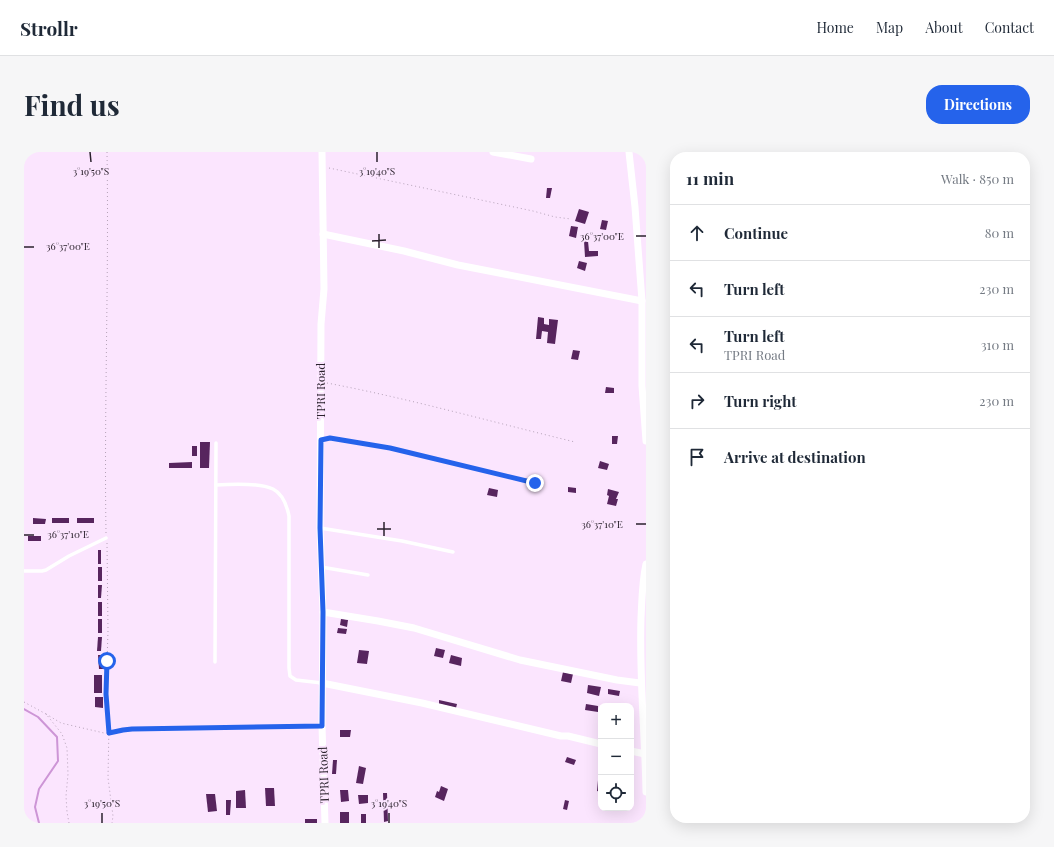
<!DOCTYPE html>
<meta charset="utf-8">
<style>
:root{--surface:#fff;--page:#f6f6f7;--text:#1f2937;--muted:#747a83;--line:#e0e1e3;--accent:#2563eb}
body{margin:0;font-family:"Playfair Display",serif;background:var(--page);color:var(--text)}
.controls{position:absolute;right:12px;bottom:12px;display:grid;overflow:hidden;border-radius:8px;box-shadow:0 4px 16px #0002}
.controls button{width:36px;height:36px;display:grid;place-items:center;padding:0;border:0;border-bottom:1px solid var(--line);background:var(--surface);color:var(--text);font:20px sans-serif}
.stop{position:absolute;width:12px;height:12px;margin:-9px;border:3px solid #2563eb;border-radius:50%;background:#fff}
.stop.end{background:#2563eb;border-color:#fff;box-shadow:0 1px 4px #0008}
.list{margin:0;padding:0;list-style:none}
h2{display:flex;justify-content:space-between;align-items:center;height:52px;margin:0;padding:0 16px;font-size:17px}
h2 small{font-size:13px;font-weight:400;color:var(--muted)}
.list li{display:grid;grid-template-columns:26px 1fr auto;gap:12px;align-items:center;box-sizing:border-box;height:56px;padding:0 16px;border-top:1px solid var(--line)}
.list b{display:block;font-size:15px;white-space:nowrap}
.list p{margin:0;font-size:13px;white-space:nowrap;color:var(--muted)}
.list em{font-size:13px;font-style:normal;color:var(--muted)}
.icon{flex:none;width:22px;height:22px;fill:none;stroke:currentColor;stroke-width:2;stroke-linecap:round;stroke-linejoin:round}
.map{position:relative;flex:none;width:622px;height:671px;overflow:hidden;border-radius:16px}
header{display:flex;align-items:center;gap:24px;box-sizing:border-box;height:56px;padding:0 20px;background:var(--surface);border-bottom:1px solid var(--line)}
header strong{font-size:19px}
nav{display:flex;gap:22px;margin-inline-start:auto;font-size:14px}
.intro{display:flex;align-items:center;justify-content:space-between;box-sizing:border-box;height:96px;padding:0 24px}
h1{margin:0;font-size:28px}
.button{padding:10px 18px;border-radius:16px;background:var(--accent);color:#fff;font-size:14px;font-weight:700}
main{display:flex;gap:24px;padding:0 24px}
aside{flex:1;background:var(--surface);border-radius:16px;box-shadow:0 4px 16px #0002}
.map>svg:first-child{display:block}
</style>
<header>
<strong>Strollr</strong>
<nav><a>Home</a><a>Map</a><a>About</a><a>Contact</a></nav>
</header>
<div class="intro"><h1>Find us</h1><a class="button">Directions</a></div>
<main>
<div class="map">
<svg width="622" height="671" viewBox="0 0 622 671">
<rect width="100%" height="100%" fill="#fbe5fe"/>
<g fill="none" stroke-linecap="round" stroke-linejoin="round">
<path stroke="#cd95d6" stroke-width="2" d="M0 557 14 565 33 585 34 609 15 637 11 655 15 671"/>
</g>
<g fill="#57255e">
<path d="M523 36H528L526 46H522Z"/>
<path d="M555 57 565 60 561 72 551 69Z"/>
<path d="M578 68 584 69 582 78 576 77Z"/>
<path d="M547 74 554 75 552 86 545 84Z"/>
<path d="M560 89H564L565 99H574V104L561 105Z"/>
<path d="M555 109 563 111 561 119 553 116Z"/>
<path d="M514 165 520 166V172L525 173V167L534 168 531 192 523 191 524 180 518 179 517 187H512Z"/>
<path d="M549 198 556 199 554 208 547 207Z"/>
<path d="M582 235 590 236V241H581Z"/>
<path d="M588 284H594L593 292H588Z"/>
<path d="M176 290H186L185 316H176Z"/>
<rect x="168" y="294" width="5" height="10"/>
<path d="M576 309 585 312 583 318 574 316Z"/>
<path d="M168 310V316H145V311Z"/>
<path d="M544 335 552 336V341L544 340Z"/>
<path d="M465 336 474 338 473 345 463 343Z"/>
<path d="M584 337 595 340 592 347H594L592 354 583 352 585 344 583 343Z"/>
<path d="M9 366 22 367 21 372H9Z"/>
<rect x="28" y="366" width="17" height="5"/>
<rect x="53" y="366" width="17" height="5"/>
<rect x="4" y="384" width="13" height="5"/>
<rect x="74" y="398" width="3" height="14"/>
<rect x="74" y="415" width="4" height="14"/>
<path d="M74 433H78L77 446H74Z"/>
<rect x="74" y="450" width="4" height="14"/>
<rect x="74" y="467" width="4" height="14"/>
<path d="M317 467 324 468 323 475 316 473Z"/>
<path d="M314 476 323 477 322 482 313 481Z"/>
<path d="M74 485H78L77 499H73Z"/>
<path d="M412 496 421 498 419 506 410 504Z"/>
<path d="M335 498 345 499 343 512 333 511Z"/>
<path d="M74 503H78L79 517H75Z"/>
<path d="M427 503 438 506 437 514 425 511Z"/>
<path d="M539 520 549 522 547 531 537 529Z"/>
<rect x="70" y="523" width="8" height="18"/>
<path d="M564 533 577 535 575 544 563 541Z"/>
<path d="M584 537 596 539 595 544 584 542Z"/>
<path d="M71 545H79V556L71 555Z"/>
<path d="M415 548 433 552 432 556 415 552Z"/>
<path d="M562 552 574 554V560L561 558Z"/>
<path d="M316 578H327L326 585H316Z"/>
<path d="M543 605 552 608 550 613 541 610Z"/>
<path d="M309 608H313L312 622H308Z"/>
<path d="M335 614 342 616 339 632 332 631Z"/>
<path d="M574 628H577V640L573 639Z"/>
<path d="M417 634 424 637 420 649 411 645 413 639 415 640Z"/>
<path d="M241 636H250L251 654H242Z"/>
<path d="M221 638 222 656H212V639Z"/>
<path d="M316 638H324L325 649 317 650Z"/>
<path d="M359 641H363L364 669 360 670Z"/>
<path d="M182 642H191L193 659 184 660Z"/>
<path d="M334 643H344V651L335 652Z"/>
<path d="M202 648H207L206 663H202Z"/>
<path d="M541 648 545 649 543 658 539 657Z"/>
<rect x="316" y="660" width="9" height="11"/>
<rect x="337" y="662" width="5" height="9"/>
<rect x="281" y="667" width="12" height="4"/>
</g>
<g fill="none" stroke-linecap="round" stroke-linejoin="round">
<g stroke="#b4a2b7" stroke-width="1" stroke-dasharray="1 3" stroke-linecap="butt">
<path d="M305 16 509 59 531 65 547 67"/>
<path d="M303 231C387 247 468 270 551 290"/>
<path d="M303 286 326 288 366 296 511 331"/>
<path d="M82 381C80 254 85 127 83 0"/>
<path d="M83 391 84 479 82 542 85 573 84 626 89 664 88 671"/>
<path d="M0 550 22 562 38 582 43 596 44 622 42 644 43 660 45 671"/>
<path d="M22 562 37 571 80 581H85L99 578 108 577 291 574"/>
</g>
<g stroke="#fff" stroke-width="3.5">
<path d="M192 333C207 332 236 331 249 337 259 342 263 354 265 364V516L266 524 272 528 298 531"/>
<path d="M296 376 378 389 429 400"/>
<path d="M297 415 344 423"/>
<path d="M0 419H18L22 418 45 404 82 386"/>
<path d="M191 510 192 291"/>
</g>
<g stroke="#fff" stroke-width="7">
<path d="M298 0 300 137 297 172 296 376 299 460 298 574 301 671"/>
<path d="M469 0 507 7"/>
<path d="M605 0 611 55 618 149V234L622 289"/>
<path d="M299 82 380 99 434 113 618 149"/>
<path d="M622 412C618 430 618 447 617 466 615 524 621 582 622 640"/>
<path d="M299 460 354 469 390 476 496 508 593 528 616 531"/>
<path d="M298 531 398 551 537 584H544L577 592"/>
<path d="M607 599 621 602"/>
</g>
</g>
<g fill="none" stroke-linecap="round" stroke-linejoin="round">
<path stroke="#2563eb" stroke-width="5" d="M83 509 82 542 85 581 99 578 108 577 298 574 299 460 296 376 297 288 306 286 366 296 511 331"/>
</g>
<path fill="none" stroke="#2a212c" stroke-width="1.5" d="M66 0 67 10M353 0V10M355 82V96M612 84H622M348 89 362 88M0 95H10M360 370V384M612 372H622M353 377H367M0 383H10M78 661V671M365 661V671"/>
<g text-anchor="middle" stroke-width="4" stroke-linejoin="round" paint-order="stroke">
<g font-size="12" fill="#2a212c" stroke="#fbe5fe">
<text transform="translate(297 239) rotate(-90)" y="4">TPRI Road</text>
<text transform="translate(300 623) rotate(-92)" y="4">TPRI Road</text>
</g>
</g>
<g font-size="10" text-anchor="middle" fill="#2a212c" stroke="#fbe5fe" stroke-width="4" stroke-linejoin="round" paint-order="stroke">
<text x="67" y="23">3°19'50"S</text>
<text x="353" y="23">3°19'40"S</text>
<text x="578" y="88">36°37'00"E</text>
<text x="44" y="98">36°37'00"E</text>
<text x="578" y="376">36°37'10"E</text>
<text x="44" y="386">36°37'10"E</text>
<text x="78" y="655">3°19'50"S</text>
<text x="365" y="655">3°19'40"S</text>
</g>
</svg>
<div class="controls">
<button>+</button>
<button>−</button>
<button><svg class="icon" aria-label="locate" viewBox="0 0 24 24"><circle cx="12" cy="12" r="6"/><path d="M12 2v4M12 18v4M2 12h4M18 12h4"/></svg></button>
</div>
<div class="stop" style="left:83px;top:509px"></div>
<div class="stop end" style="left:511px;top:331px"></div>
</div>
<aside>
<h2>11 min<small>Walk · 850 m</small></h2>
<ul class="list">
<li><svg class="icon" aria-label="ahead" viewBox="0 0 24 24"><path d="M12 20V5M6 11l6-6 6 6"/></svg><div><b>Continue</b></div><em>80 m</em></li>
<li><svg class="icon" aria-label="left" viewBox="0 0 24 24"><path d="M17 20v-9H6M10 6l-5 5 5 5"/></svg><div><b>Turn left</b></div><em>230 m</em></li>
<li><svg class="icon" aria-label="left" viewBox="0 0 24 24"><path d="M17 20v-9H6M10 6l-5 5 5 5"/></svg><div><b>Turn left</b><p>TPRI Road</p></div><em>310 m</em></li>
<li><svg class="icon" aria-label="right" viewBox="0 0 24 24"><path d="M7 20v-9h11M14 6l5 5-5 5"/></svg><div><b>Turn right</b></div><em>230 m</em></li>
<li><svg class="icon" aria-label="arrive" viewBox="0 0 24 24"><path d="M6 21V4h12l-3 4 3 4H6"/></svg><div><b>Arrive at destination</b></div></li>
</ul>
</aside>
</main>
